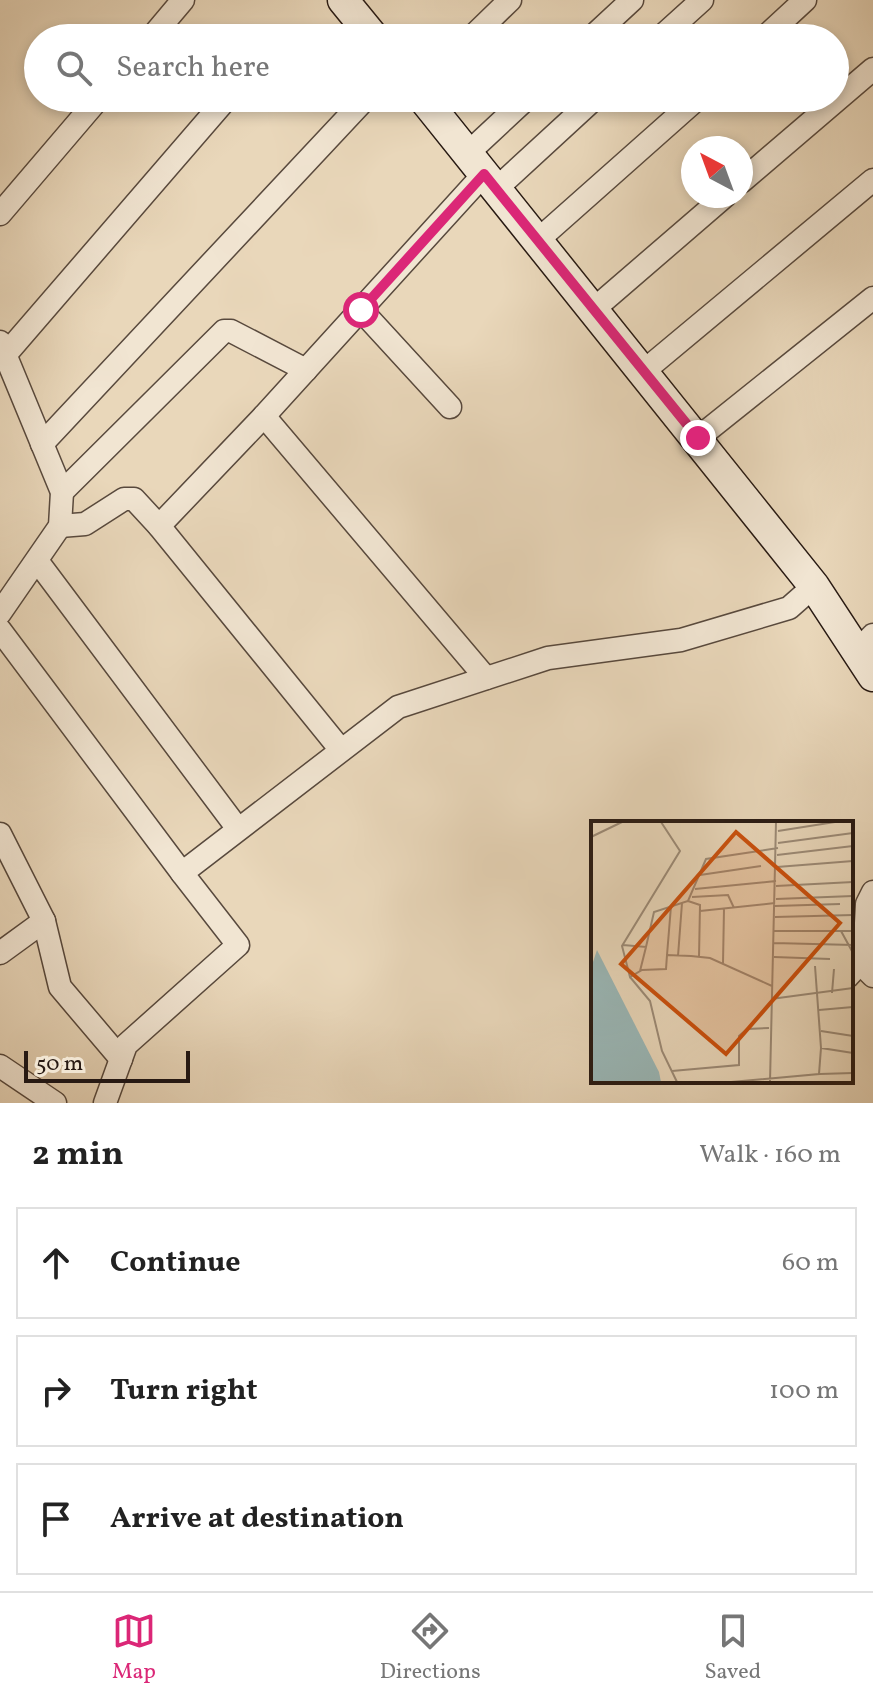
<!DOCTYPE html>
<meta charset="utf-8">
<style>
:root{--surface:#fff;--page:#f6f6f6;--text:#222;--muted:#767676;--line:#e0e0e0;--accent:#db2777}
body{margin:0;font-family:Vollkorn,serif;background:var(--page);color:var(--text)}
.compass{position:absolute;left:681px;top:136px;width:72px;height:72px;border-radius:50%;background:var(--surface);box-shadow:0 4px 12px #0003;rotate:319deg}
.scale{position:absolute;left:24px;bottom:20px;width:166px;box-sizing:border-box;padding-left:8px;border:4px solid #281a13;border-top:0;font-size:22px;line-height:28px;white-space:nowrap;color:#281a13;-webkit-text-stroke:6px #f1e5d2;paint-order:stroke}
.stop{position:absolute;width:24px;height:24px;margin:-18px;border:6px solid #db2777;border-radius:50%;background:#fff}
.stop.end{background:#db2777;border-color:#fff;box-shadow:0 2px 8px #0008}
.list{margin:0;padding:0;list-style:none}
h2{display:flex;justify-content:space-between;align-items:center;height:104px;margin:0;padding:0 32px;font-size:34px}
h2 small{font-size:26px;font-weight:400;color:var(--muted)}
.list li{display:grid;grid-template-columns:52px 1fr auto;gap:24px;align-items:center;box-sizing:border-box;height:112px;margin:0 16px 16px;padding:0 16px;border:2px solid var(--line);border-radius:0px}
.list b{display:block;font-size:30px;white-space:nowrap}
.list em{font-size:26px;font-style:normal;color:var(--muted)}
.icon{flex:none;width:44px;height:44px;fill:none;stroke:currentColor;stroke-width:2;stroke-linecap:round;stroke-linejoin:round}
.map{position:relative;flex:none;width:873px;height:1103px;overflow:hidden}
.search{position:absolute;background:var(--surface);box-shadow:0 4px 12px #0003;left:24px;right:24px;top:24px;height:88px;display:flex;align-items:center;gap:20px;box-sizing:border-box;padding:0 28px;border-radius:44px;color:var(--muted);font-size:30px}
.sheet{height:488px;background:var(--surface)}
nav{display:flex;justify-content:space-around;align-items:center;box-sizing:border-box;height:112px;border-top:2px solid var(--line);background:var(--surface);font-size:22px;color:var(--muted)}
nav a{display:grid;justify-items:center;gap:4px}
nav .on{color:var(--accent)}
.map>svg:first-child{display:block}
</style>
<div class="map">
<svg width="873" height="1103" viewBox="0 0 873 1103">
<rect width="100%" height="100%" fill="#e9d7ba"/>
<filter id="stains"><feTurbulence type="fractalNoise" baseFrequency=".0025" numOctaves="4"/><feColorMatrix values="0 0 0 0 .2 0 0 0 0 .09 0 0 0 0 .02 0 0 0 .5 -.17"/></filter>
<radialGradient id="worn" r=".72"><stop offset=".6" stop-color="#630" stop-opacity="0"/><stop offset="1" stop-color="#630" stop-opacity=".3"/></radialGradient>
<g fill="none" stroke-linecap="round" stroke-linejoin="round">
<defs>
<path id="lane" d="M851 981 864 967"/>
<g id="street">
<path d="M151 38 183 0"/>
<path d="M471 38 510 0"/>
<path d="M591 38 632 0"/>
<path d="M660 38 702 0"/>
<path d="M764 38 805 0"/>
<path d="M468 153 527 98"/>
<path d="M741 182 873 69"/>
<path d="M496 189 595 98"/>
<path d="M0 214 99 98"/>
<path d="M538 240 698 98"/>
<path d="M594 309 725 196"/>
<path d="M361 310 450 407"/>
<path d="M6 354 227 98"/>
<path d="M644 371 873 180"/>
<path d="M264 416 486 678"/>
<path d="M698 438 873 298"/>
<path d="M42 444 366 98"/>
<path d="M62 492 224 331H231L306 370"/>
<path d="M60 526 85 524 124 499H134L159 526 341 750"/>
<path d="M159 526 264 416 484 174"/>
<path d="M38 562 238 829"/>
<path d="M0 613 60 526 62 492 0 342"/>
<path d="M0 630 182 873"/>
<path d="M857 651 873 635"/>
<path d="M0 834 44 921 0 953"/>
<path d="M873 892 867 904 864 961V967L873 976"/>
<path d="M44 921 60 987 121 1059"/>
<path d="M0 1066 55 1103"/>
<path d="M105 1103 126 1045 238 945 182 873 398 707 548 658 681 640 789 608 814 586"/>
</g>
<g id="secondary">
<path d="M343 0 374 38"/>
<path d="M423 98 814 586 873 676"/>
</g>
</defs>
<use href="#lane" stroke="#58493d" stroke-width="14"/>
<use href="#street" stroke="#58493d" stroke-width="25"/>
<use href="#secondary" stroke="#281a13" stroke-width="33"/>
<use href="#lane" stroke="#f1e5d2" stroke-width="11"/>
<use href="#street" stroke="#f1e5d2" stroke-width="22"/>
<use href="#secondary" stroke="#f1e5d2" stroke-width="30"/>
</g>
<g fill="none" stroke-linecap="round" stroke-linejoin="round">
<path stroke="#db2777" stroke-width="10" d="M361 310 484 174 698 438"/>
</g>
<g transform="translate(591 821)">
<rect width="262" height="262" fill="#e9d7ba"/>
<path d="M6 129 68 251 70 261H0V147Z" fill="#9ab8b8"/>
<path fill="none" stroke="#9c8b77" stroke-width="2" d="M70 1 89 30 31 125 39 156 51 149 75 148 76 134 100 135 119 137 181 165M187 10 244 1M0 16 31 1M187 22 262 12M186 34 262 25M186 46 262 40M109 54 170 45M185 65 262 61M104 68 185 60M101 76 137 74 143 87M185 78 262 75M97 80 109 84 108 136M184 85 249 83M109 90 184 82M184 96 262 94M183 110H262M250 110 262 132M183 122 262 124M32 124 55 126 63 91 97 80 115 38 187 27M76 134 80 85M87 135 91 82M183 136 239 138M132 142 133 88M224 145 230 227M49 150 55 126M39 156 59 180 71 230 86 261M241 172 243 148M180 178 262 167M228 189 262 186M230 210 262 215M81 250 148 244V215L156 208 178 207M229 253 262 252M140 261 228 253 230 227 262 232M179 261 185 1"/>
<path fill="#cb500d" fill-opacity="0.15" stroke="#cb500d" stroke-width="4" d="M145 11 249 102 135 233 30 143Z"/>
<rect width="262" height="262" fill="none" stroke="#281a13" stroke-width="4"/>
</g>
<rect width="100%" height="100%" filter="url(#stains)"/>
<rect width="100%" height="100%" fill="url(#worn)"/>
</svg>
<svg class="compass" viewBox="-18 -18 36 36"><path d="M0-13l5 13h-10z" fill="#e53935"/><path d="M0 13l5-13h-10z" fill="#767676"/></svg>
<div class="scale">50 m</div>
<div class="stop" style="left:361px;top:310px"></div>
<div class="stop end" style="left:698px;top:438px"></div>
<div class="search"><svg class="icon" aria-label="search" viewBox="0 0 24 24"><circle cx="10" cy="10" r="6"/><path d="M15 15l6 6"/></svg>Search here</div>
</div>
<section class="sheet">
<h2>2 min<small>Walk · 160 m</small></h2>
<ul class="list">
<li><svg class="icon" aria-label="ahead" viewBox="0 0 24 24"><path d="M12 20V5M6 11l6-6 6 6"/></svg><div><b>Continue</b></div><em>60 m</em></li>
<li><svg class="icon" aria-label="right" viewBox="0 0 24 24"><path d="M7 20v-9h11M14 6l5 5-5 5"/></svg><div><b>Turn right</b></div><em>100 m</em></li>
<li><svg class="icon" aria-label="arrive" viewBox="0 0 24 24"><path d="M6 21V4h12l-3 4 3 4H6"/></svg><div><b>Arrive at destination</b></div></li>
</ul>
</section>
<nav>
<a class="on"><svg class="icon" aria-label="map" viewBox="0 0 24 24"><path d="M3 6l6-2 6 2 6-2v14l-6 2-6-2-6 2zM9 4v14M15 6v14"/></svg>Map</a>
<a><svg class="icon" aria-label="directions" viewBox="0 0 24 24"><path d="M12 3l9 9-9 9-9-9zM9 14v-3h6M13 9l2 2-2 2"/></svg>Directions</a>
<a><svg class="icon" aria-label="saved" viewBox="0 0 24 24"><path d="M7 4h10v16l-5-4-5 4z"/></svg>Saved</a>
</nav>
